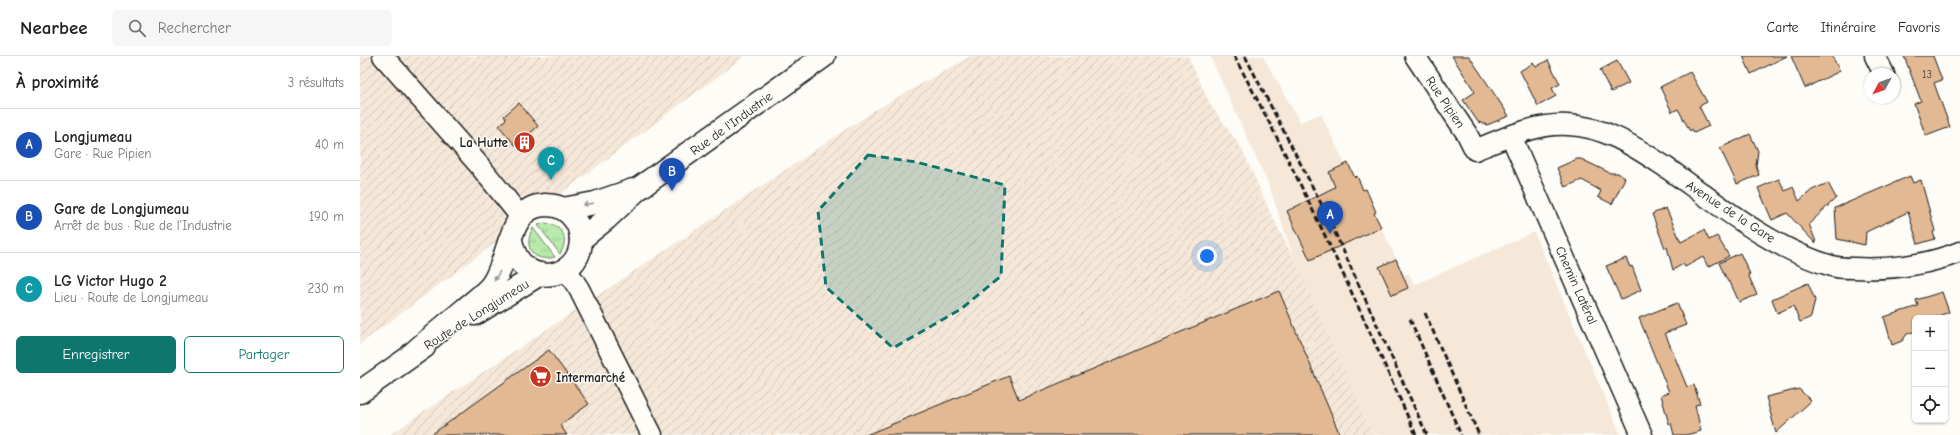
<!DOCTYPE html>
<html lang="fr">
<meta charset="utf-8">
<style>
:root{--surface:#fff;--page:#f6f6f6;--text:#222;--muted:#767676;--line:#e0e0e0;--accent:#0f766e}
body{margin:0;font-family:"Comic Neue",sans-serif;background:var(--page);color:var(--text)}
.controls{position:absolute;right:12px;bottom:12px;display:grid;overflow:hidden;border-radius:6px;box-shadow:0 1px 3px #0004}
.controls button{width:36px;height:36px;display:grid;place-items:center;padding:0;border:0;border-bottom:1px solid var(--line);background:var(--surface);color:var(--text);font:20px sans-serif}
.compass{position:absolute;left:1504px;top:12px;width:36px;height:36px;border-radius:50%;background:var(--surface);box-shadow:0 1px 3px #0004;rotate:229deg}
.you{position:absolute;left:847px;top:200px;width:14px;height:14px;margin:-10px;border:3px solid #fff;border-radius:50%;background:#1a73e8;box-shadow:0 0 0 6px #1a73e833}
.badge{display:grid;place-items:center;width:26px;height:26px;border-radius:50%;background:var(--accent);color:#fff;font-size:13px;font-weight:700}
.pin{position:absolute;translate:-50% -33px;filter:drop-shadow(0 1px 2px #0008)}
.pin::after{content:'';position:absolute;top:21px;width:14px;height:12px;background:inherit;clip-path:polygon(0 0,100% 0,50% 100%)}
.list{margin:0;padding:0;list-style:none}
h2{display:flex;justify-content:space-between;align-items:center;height:52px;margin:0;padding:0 16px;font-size:17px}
h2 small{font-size:13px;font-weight:400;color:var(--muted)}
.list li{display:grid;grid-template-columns:26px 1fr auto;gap:12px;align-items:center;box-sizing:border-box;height:72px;padding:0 16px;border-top:1px solid var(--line)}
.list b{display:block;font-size:15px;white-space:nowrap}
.list p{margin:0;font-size:13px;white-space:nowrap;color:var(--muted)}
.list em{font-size:13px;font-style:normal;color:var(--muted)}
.actions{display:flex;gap:8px;padding:12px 16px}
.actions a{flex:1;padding:9px 0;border:1px solid var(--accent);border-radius:6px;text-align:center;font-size:14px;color:var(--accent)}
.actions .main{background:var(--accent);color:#fff}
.icon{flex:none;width:22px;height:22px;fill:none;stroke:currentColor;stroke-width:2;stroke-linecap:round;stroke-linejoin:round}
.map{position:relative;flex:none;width:1600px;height:379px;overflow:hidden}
header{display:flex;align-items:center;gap:24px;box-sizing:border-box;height:56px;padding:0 20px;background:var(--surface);border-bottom:1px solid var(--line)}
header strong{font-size:19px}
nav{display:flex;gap:22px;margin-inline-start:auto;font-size:14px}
.search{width:280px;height:36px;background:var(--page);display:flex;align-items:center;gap:10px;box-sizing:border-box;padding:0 14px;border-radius:6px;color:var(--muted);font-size:15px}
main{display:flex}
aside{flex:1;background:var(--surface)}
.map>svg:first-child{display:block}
</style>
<header>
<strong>Nearbee</strong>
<div class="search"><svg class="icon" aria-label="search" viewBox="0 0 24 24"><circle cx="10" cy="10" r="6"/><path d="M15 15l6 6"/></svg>Rechercher</div>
<nav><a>Carte</a><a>Itinéraire</a><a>Favoris</a></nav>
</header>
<main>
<aside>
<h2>À proximité<small>3 résultats</small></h2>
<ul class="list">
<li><span class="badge" style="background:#1a4fb4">A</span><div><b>Longjumeau</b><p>Gare · Rue Pipien</p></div><em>40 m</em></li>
<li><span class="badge" style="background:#1a4fb4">B</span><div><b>Gare de Longjumeau</b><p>Arrêt de bus · Rue de l'Industrie</p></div><em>190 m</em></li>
<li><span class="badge" style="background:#0f9aa8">C</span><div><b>LG Victor Hugo 2</b><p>Lieu · Route de Longjumeau</p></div><em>230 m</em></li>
</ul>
<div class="actions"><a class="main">Enregistrer</a><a>Partager</a></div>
</aside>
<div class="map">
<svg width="1600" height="379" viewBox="0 0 1600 379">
<defs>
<pattern id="industrial-furrows" width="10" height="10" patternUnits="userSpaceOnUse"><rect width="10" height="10" fill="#f5e8d9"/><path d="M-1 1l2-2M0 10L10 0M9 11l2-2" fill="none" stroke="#d1c6ba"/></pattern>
<pattern id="grass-tufts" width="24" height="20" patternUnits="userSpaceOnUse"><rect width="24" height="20" fill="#b7eaab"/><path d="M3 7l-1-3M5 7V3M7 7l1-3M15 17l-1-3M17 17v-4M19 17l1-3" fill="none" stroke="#9dc893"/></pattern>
</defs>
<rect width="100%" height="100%" fill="#fdfcf7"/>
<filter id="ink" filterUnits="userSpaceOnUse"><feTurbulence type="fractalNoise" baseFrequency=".025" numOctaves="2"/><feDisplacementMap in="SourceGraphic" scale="8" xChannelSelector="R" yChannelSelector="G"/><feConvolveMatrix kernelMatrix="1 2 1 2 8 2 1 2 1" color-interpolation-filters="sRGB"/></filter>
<g filter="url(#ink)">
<path fill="#f5e8d9" d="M850 0H903L940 66 961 58 985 108 988 107 994 121 997 120 1003 134 1006 133 1016 155 1014 157 1044 219 1049 217 1054 229 1174 176 1261 379H1013L935 206 909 130Z"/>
<g fill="url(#industrial-furrows)">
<path d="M0 0H385L0 288Z"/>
<path d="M611 0H828L850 48 882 93 910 156 937 209 1013 379H29L515 54Z"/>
</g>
<g fill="url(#grass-tufts)" stroke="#6a8364">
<path d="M185 167C202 170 210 181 200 198L178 169Z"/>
<path d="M173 172 195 201C174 207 162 192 173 172Z"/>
</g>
<g fill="#e3b993" stroke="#1c1c1c">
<path d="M1092 0H1109L1149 60 1127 69 1118 66 1103 44 1115 36Z"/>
<path d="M1383 0H1427L1391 18Z"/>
<path d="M1431 0H1472L1480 15 1445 32Z"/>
<path d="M1544 0H1573L1582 24 1574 27 1590 71 1566 80 1554 48 1561 45Z"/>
<path d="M1188 4 1200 28 1192 32 1196 40 1178 50 1160 15 1173 7 1176 11Z"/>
<path d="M1257 5 1269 27 1251 36 1240 14Z"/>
<path d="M1330 16 1347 46 1339 50 1349 70 1334 77 1332 73 1330 75 1318 53 1312 56 1300 31Z"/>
<path d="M159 47 178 70 156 90 139 70 146 63 144 60Z"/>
<path d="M1390 78 1398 95 1396 110 1399 119 1377 128 1360 92Z"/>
<path d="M1217 103H1221L1250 117H1258L1265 122 1252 148 1238 141 1241 135 1222 124 1205 131 1197 112Z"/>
<path d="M988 107 995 122 997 120 1003 134 1006 133 1016 156 1014 157 1021 171 950 204 927 155 975 131 969 116Z"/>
<path d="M1550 120 1553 127 1561 124 1575 175 1573 176 1575 183 1558 188 1548 156 1506 176 1505 189 1477 183 1475 152Z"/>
<path d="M1419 123 1425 135 1433 131 1439 145 1452 134 1468 127 1476 142 1449 168 1456 186 1455 187 1427 157 1412 164 1398 132Z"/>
<path d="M1306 152 1321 186 1344 174 1349 184 1357 180 1369 200 1348 211 1343 201 1325 211 1323 208 1313 214 1307 191 1305 192 1292 158Z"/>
<path d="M1380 197 1390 218H1388L1397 239 1379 246 1370 226H1368L1359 207Z"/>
<path d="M1266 202 1270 211 1272 210 1281 234 1261 243 1246 210Z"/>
<path d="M1036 203 1048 232 1032 239 1019 211Z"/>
<path d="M1448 227 1455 244 1451 261 1440 266 1433 250 1417 257 1412 243Z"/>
<path d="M919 235 980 379H506L649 320 659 344Z"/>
<path d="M1582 236 1589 256 1573 262H1555V275L1547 278 1542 285 1532 289 1524 261 1558 250 1556 244Z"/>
<path d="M1317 247 1326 269 1305 277 1327 331 1334 329 1340 348 1335 349 1341 375 1326 379H1314L1311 367 1309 368 1301 339 1309 336 1279 262Z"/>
<path d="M189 294 229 348 200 369 207 379H71Z"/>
<path d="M1439 333 1451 345 1416 377 1406 341Z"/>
</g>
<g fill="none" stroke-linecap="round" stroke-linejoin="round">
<defs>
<g id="minor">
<path d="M23 0 119 109 160 160"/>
<path d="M1055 0 1107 78 1115 94C1145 82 1176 67 1208 69 1244 70 1275 91 1304 110 1357 147 1409 192 1472 210 1478 212 1487 212 1493 212 1529 214 1566 209 1600 196"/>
<path d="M1515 0 1524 18"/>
<path d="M1151 80 1282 379"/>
<path d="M206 213 219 233 292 379"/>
</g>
<g id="tertiary">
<path d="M203 153 235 147 273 134"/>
<path d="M221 183 246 163 278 133 464 0"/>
<path d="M115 258 180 218"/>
<path d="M52 298C69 283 87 268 105 253 113 246 123 239 130 231 151 206 146 150 185 149 191 149 199 150 205 154 212 159 218 167 220 176 229 224 160 238 151 184"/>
<path d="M0 336 64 291"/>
</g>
</defs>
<use href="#minor" stroke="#1c1c1c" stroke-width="23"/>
<use href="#tertiary" stroke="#1c1c1c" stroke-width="25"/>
<use href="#minor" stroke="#fdfcf7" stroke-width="20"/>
<use href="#tertiary" stroke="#fdfcf7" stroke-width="22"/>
<g stroke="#1c1c1c" stroke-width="3" stroke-dasharray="6 3" stroke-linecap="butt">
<path d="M874 0C941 123 999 251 1056 379"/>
<path d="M885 0 967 159 1067 379"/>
<path d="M1065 257 1119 379"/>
<path d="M1050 263 1101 379"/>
</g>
</g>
<defs><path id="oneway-solid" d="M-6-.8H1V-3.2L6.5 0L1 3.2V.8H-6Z"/></defs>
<g fill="#989794">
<use href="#oneway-solid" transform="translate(228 148) rotate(170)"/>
<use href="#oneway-solid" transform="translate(137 220) rotate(120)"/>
</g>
</g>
<path fill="#0f766e" fill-opacity="0.2" stroke="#0f766e" stroke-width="3" stroke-dasharray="8 5" stroke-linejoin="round" d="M508 99 556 106 645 129 641 220 601 253 533 292 466 231 458 155Z"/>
<defs>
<symbol id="building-disc" viewBox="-11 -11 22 22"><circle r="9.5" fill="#c8321e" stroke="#fdfcf7"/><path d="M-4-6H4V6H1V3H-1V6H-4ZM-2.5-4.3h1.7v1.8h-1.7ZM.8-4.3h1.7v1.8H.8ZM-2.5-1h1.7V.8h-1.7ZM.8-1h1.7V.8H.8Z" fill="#fff"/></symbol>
<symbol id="supermarket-disc" viewBox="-11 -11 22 22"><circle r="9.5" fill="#c8321e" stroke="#fdfcf7"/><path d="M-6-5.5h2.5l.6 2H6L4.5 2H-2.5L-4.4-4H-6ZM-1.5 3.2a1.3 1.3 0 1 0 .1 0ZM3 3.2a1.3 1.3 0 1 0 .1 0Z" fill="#fff"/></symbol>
</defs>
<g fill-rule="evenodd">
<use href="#building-disc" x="152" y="74" width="25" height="25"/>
<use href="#supermarket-disc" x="168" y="308" width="25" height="25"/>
</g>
<g text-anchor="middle" stroke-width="3" stroke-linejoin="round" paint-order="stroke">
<g font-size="11" fill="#4e433a">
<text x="1567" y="22">13</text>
</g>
<g font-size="13" fill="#1c1c1c" stroke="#fdfcf7">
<text transform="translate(1086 46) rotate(56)" y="5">Rue Pipien</text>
<text transform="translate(371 67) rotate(-36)" y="5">Rue de l'Industrie</text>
<text transform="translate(1371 155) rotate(33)" y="5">Avenue de la Gare</text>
<text transform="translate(1217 229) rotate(66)" y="5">Chemin Latéral</text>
<text transform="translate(116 258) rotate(-32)" y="5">Route de Longjumeau</text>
</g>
<g font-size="13" font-weight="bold" fill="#1c1c1c" stroke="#fdfcf7" text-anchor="end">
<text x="148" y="91">La Hutte</text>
<text x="196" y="326" text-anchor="start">Intermarché</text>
</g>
</g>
</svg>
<div class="controls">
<button>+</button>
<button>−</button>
<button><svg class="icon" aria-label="locate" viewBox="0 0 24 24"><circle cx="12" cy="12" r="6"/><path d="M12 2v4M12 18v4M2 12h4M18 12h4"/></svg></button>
</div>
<svg class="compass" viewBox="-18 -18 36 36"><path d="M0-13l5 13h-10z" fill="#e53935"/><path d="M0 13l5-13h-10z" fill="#767676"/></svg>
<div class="you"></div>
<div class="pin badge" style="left:970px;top:178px;background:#1a4fb4">A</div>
<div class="pin badge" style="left:312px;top:135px;background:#1a4fb4">B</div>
<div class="pin badge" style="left:191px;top:124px;background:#0f9aa8">C</div>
</div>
</main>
